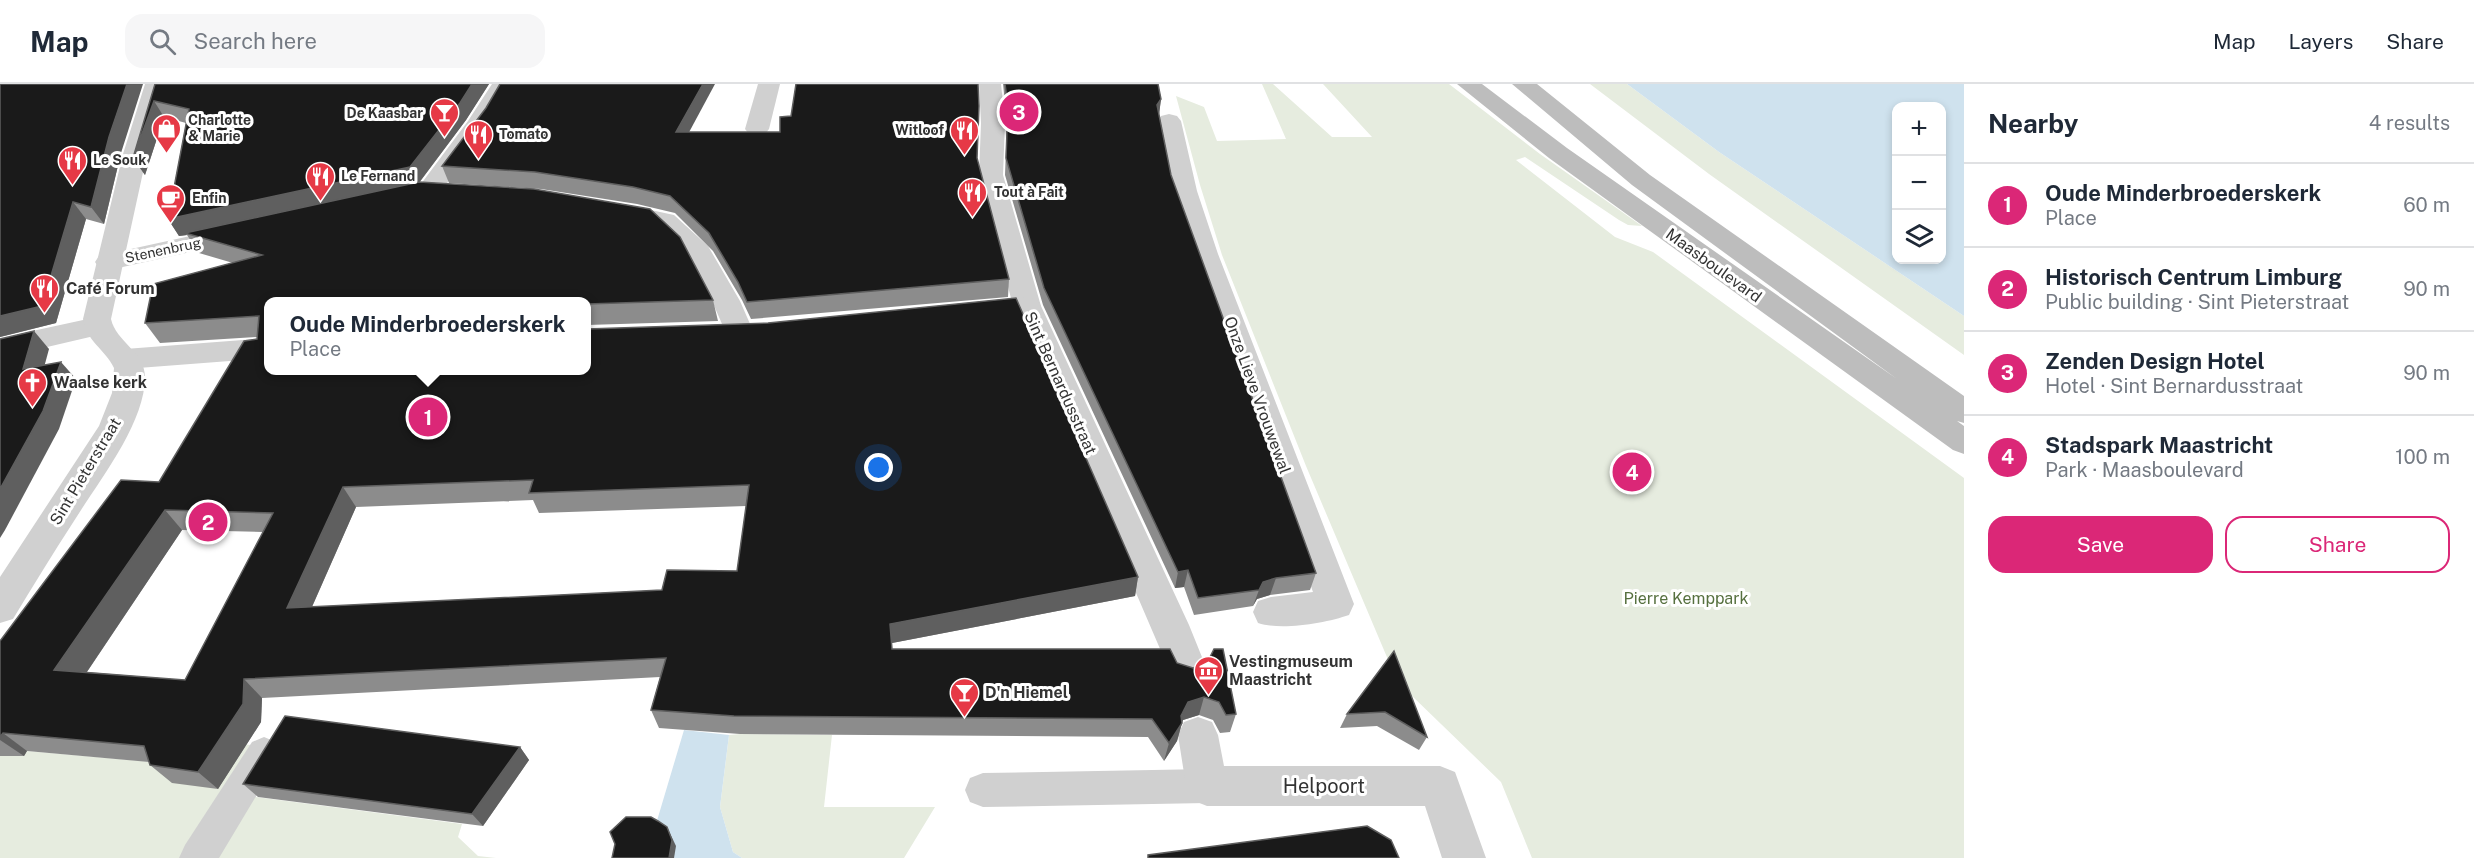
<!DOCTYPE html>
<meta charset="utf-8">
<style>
:root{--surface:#fff;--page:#f6f6f7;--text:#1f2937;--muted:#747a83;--line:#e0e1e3;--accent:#db2777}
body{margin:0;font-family:"Public Sans",sans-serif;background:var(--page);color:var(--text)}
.controls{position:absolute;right:18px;top:18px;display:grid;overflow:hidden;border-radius:12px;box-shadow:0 3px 9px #0003}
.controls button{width:54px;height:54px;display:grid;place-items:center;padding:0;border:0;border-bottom:2px solid var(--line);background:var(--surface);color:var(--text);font:30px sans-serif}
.you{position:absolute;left:879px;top:384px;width:21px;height:21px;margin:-15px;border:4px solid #fff;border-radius:50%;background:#1a73e8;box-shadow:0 0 0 9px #1a73e833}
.badge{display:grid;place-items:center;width:39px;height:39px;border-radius:50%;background:var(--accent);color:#fff;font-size:20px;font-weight:700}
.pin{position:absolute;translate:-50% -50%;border:3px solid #fff;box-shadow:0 2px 6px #0006}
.popup{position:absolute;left:264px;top:213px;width:327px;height:78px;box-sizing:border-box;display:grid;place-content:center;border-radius:12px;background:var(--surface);filter:drop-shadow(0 2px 4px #0005);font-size:20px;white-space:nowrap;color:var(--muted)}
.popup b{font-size:22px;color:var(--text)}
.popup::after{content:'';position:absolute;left:50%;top:100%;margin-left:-12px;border:12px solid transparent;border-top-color:var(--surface)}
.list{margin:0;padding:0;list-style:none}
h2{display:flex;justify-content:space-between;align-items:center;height:78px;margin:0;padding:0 24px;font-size:26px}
h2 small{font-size:20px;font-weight:400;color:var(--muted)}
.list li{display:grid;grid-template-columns:39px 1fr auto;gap:18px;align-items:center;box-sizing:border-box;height:84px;padding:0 24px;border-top:2px solid var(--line)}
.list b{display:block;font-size:22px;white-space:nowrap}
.list p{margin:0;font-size:20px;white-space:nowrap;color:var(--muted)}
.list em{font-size:20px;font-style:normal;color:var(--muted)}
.actions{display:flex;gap:12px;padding:18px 24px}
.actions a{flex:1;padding:14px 0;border:2px solid var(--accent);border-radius:18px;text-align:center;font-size:21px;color:var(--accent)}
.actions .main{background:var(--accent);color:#fff}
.icon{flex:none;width:33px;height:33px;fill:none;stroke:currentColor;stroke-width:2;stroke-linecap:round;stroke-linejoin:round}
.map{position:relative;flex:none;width:1964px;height:774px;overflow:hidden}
header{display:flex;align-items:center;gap:36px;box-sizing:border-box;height:84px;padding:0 30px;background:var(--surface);border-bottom:2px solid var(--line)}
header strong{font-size:28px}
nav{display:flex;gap:33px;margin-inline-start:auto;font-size:21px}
.search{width:420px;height:54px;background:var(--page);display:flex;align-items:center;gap:15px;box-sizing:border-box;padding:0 21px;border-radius:18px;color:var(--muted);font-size:22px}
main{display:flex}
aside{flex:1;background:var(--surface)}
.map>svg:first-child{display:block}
</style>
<header>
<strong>Map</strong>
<div class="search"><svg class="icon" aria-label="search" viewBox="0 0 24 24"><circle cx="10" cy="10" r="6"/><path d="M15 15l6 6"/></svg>Search here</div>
<nav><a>Map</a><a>Layers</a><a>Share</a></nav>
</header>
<main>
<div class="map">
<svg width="1964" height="774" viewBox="0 0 1964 774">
<rect width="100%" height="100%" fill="#fff"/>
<g fill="#e6ecdf">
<path d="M1262 0H1273L1332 53H1372L1323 0H1449L1540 70 1642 142 1628 141 1619 136 1525 73 1516 76 1615 153 1653 168 1964 394V774H1532L1501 698 1411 611 1392 585 1306 382 1222 171 1200 101 1176 12 1204 23 1217 57 1286 55Z"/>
<path d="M1590 0H1627L1719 68 1964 232V271L1709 90Z"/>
<path d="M740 650 832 651 824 723H935L904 774H742L733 768 720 723 729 651Z"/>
<path d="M238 660 252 661 256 713 462 740 458 753 478 772 496 774H0V672H24L27 667 165 679Z"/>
</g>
<g fill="#cfe2ee" fill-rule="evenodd">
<path d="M1627 0H1964V232L1719 68ZM1942 22V176H1896V22Z"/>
<path d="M684 646 729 651 720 723 733 768 742 774H674L656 740Z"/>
</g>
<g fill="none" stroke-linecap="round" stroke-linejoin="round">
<g fill="#d0d0d0" fill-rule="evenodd">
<path d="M264 653 276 658 282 669 219 774H179L185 761 252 658Z"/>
<path d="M1207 685 1220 690 1225 702 1220 714 1207 719 983 723 970 718 965 706 970 694 983 689Z"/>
</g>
<g fill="#d0d0d0" fill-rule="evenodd">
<path d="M492 0H514L490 40 437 113 428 116 419 113 415 108 468 37Z"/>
<path d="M758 0H780L769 45 765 50 757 52 749 50 745 45Z"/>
<path d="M979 0H1001L1005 39 1003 91 1041 222 1037 228 1027 231 1017 228 1013 222 979 91 981 39Z"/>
<path d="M1169 30 1177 32 1181 37 1197 107 1218 170 1354 520 1349 531C1326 539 1281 547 1258 539L1253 528 1258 517 1271 513 1313 508 1192 170 1171 107 1157 37 1161 32Z"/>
<path d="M618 119 674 131 708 162 740 217 754 249 749 256 739 259 729 256 712 217 687 172 656 143 609 132 605 127 609 122Z"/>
<path d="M236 142 245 144 249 150 245 156 109 186 99 184 95 178 99 172Z"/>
<path d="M97 233 107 235 111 242 107 249 0 274V254Z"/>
</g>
<g fill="#d0d0d0" fill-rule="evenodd">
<path d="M1027 213 1037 216 1041 222 1189 541 1206 583 1201 595 1187 600 1173 595 1017 232 975 236 965 233 961 227 965 221Z"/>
<path d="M269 254V274L125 285 114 282 110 275 114 268 125 265Z"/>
<path d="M1198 633 1212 638 1218 651 1224 682H1440L1455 688 1486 774H1442L1425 722H1207L1192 716 1186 702 1178 651 1184 638Z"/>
</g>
<path fill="#d0d0d0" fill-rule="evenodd" d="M145 0H167L147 70 111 235C116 258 145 268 145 293 145 340 98 398 74 437 53 469 33 502 13 535L0 539V493L99 342 112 309 114 284C105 265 86 257 83 235L123 70Z"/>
<path fill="#bdbdbd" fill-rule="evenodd" d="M1457 0H1482L1567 64 1897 295 1632 101 1512 0H1537L1650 91 1964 312V339L1957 337 1964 342V370L1953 366 1549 74Z"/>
</g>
<g fill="#8c8c8c" fill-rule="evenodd">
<path d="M0 0 121 69 104 140 86 135 56 239 0 253Z"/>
<path d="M155 0H489L466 36 419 99 713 216 718 237 587 241V218H269L1138 493 1135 512 892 559V565L1177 579 1236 630 1230 648 1220 649 1213 636 1199 631 1183 636 1177 657 1164 677 1148 653 740 650 659 644 651 626 660 593 262 614 261 638 218 705 172 699 150 681 149 678 27 667 24 672H0V557L159 398 257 255V253L160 259 145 239 233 179 199 169 187 151 179 152 168 135 186 39 164 33 145 91 133 74ZM533 416 539 429 746 422 737 487 662 506 312 523 356 423ZM182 446 263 448 185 596 87 588Z"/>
<path d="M1003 0H1158L1161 15 1159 30 1171 91 1316 489 1310 506 1270 511 1257 515 1253 522 1194 531 1184 503 1175 504 1043 221 1005 91 1007 37Z"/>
<path d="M486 24 689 48H780L979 39 977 76 1009 195 1008 213 751 235 742 216 713 167 675 129 637 120 541 105 449 99 442 82Z"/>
<path d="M1394 567 1427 653 1419 666 1377 642 1340 644 1347 630Z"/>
<path d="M520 663 529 676 483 742 258 713 243 700Z"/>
</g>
<g fill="#5f5f5f">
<path d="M127 0H143L121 69 104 140 91 123 109 53Z"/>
<path d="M472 0H489L466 36 418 100 185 149 187 151 179 152 168 135Z"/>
<path d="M703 0H715L680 65 676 48Z"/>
<path d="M1161 15 1159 31 1157 21Z"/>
<path d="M154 17 164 33 145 91 133 74Z"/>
<path d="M73 118 86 135 56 239 0 253V232Z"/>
<path d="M34 247 49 265 39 302 23 285Z"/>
<path d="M61 278 76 295 59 345 5 446 0 454V405Z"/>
<path d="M343 403 356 423 303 543 287 524Z"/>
<path d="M165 426 182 446 76 604 54 586Z"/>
<path d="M1188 486 1184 503 1175 504 1178 488Z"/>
<path d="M1138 493 1135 512 892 559 890 540Z"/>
<path d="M1276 494 1270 511 1257 515 1253 522 1259 506 1263 498Z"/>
<path d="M244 595 262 614 261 638 218 705 198 688Z"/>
<path d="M1204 613 1199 631 1183 636 1180 642 1182 639 1177 657 1164 677 1169 659 1188 618Z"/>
<path d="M3 649 27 667 24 672 0 656V653Z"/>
<path d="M520 663 529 676 483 742 472 730Z"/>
<path d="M667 743 676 762 674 774H669Z"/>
</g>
<g fill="#1a1a1a" stroke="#5f5f5f" stroke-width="1.5" fill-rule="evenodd">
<path d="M0 0H127L109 53 91 123 73 118 42 222 0 232Z"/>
<path d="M155 0H472L460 19 410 83 168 135 189 25 154 17 133 74Z"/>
<path d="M500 0H703L676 48H780V33L791 32 796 0H978L979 22 977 74 1009 195 747 218 738 198 709 149 670 112 633 103 535 88 442 82 486 24Z"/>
<path d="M1005 0H1158L1161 15 1157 21 1171 91 1316 489 1276 494 1263 498 1259 506 1198 514 1188 486 1178 488 1044 204 1006 74 1008 22Z"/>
<path d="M419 98 534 105 650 125 680 153 713 216 587 220V218H269V286H587V245L768 239 1016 214 1138 493 890 540 892 565H1170L1177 579 1193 584 1207 579 1214 565H1223L1236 630 1226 631 1219 618 1204 613 1188 618 1181 632 1182 639 1169 659 1152 635 734 632 651 626 666 574 244 595 243 620 198 688 150 681 144 662 3 649 0 653V557L121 396 159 398 244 257 257 255 259 232 145 239 153 200 262 171 185 149ZM533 396 529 409 749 401 737 487 667 486 662 506 287 524 343 403ZM165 426 273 429 185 596 54 586Z"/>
<path d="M34 247 23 285 61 278 43 327 0 405V255Z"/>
<path d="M1394 567 1427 653 1385 628 1347 630Z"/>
<path d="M285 632 520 663 472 730 243 700Z"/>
<path d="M626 733H651L658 737 667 743 672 756 669 774H612L615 760 610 748Z"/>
<path d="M1367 742 1391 756 1399 774H1148V771Z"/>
</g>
<defs>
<symbol id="bar-pin" viewBox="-11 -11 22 30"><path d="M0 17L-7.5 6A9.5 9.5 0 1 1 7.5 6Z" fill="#e63946" stroke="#fff"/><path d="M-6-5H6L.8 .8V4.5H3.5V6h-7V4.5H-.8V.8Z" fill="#fff"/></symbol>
<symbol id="shop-pin" viewBox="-11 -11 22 30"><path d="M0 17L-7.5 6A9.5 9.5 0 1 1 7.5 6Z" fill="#e63946" stroke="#fff"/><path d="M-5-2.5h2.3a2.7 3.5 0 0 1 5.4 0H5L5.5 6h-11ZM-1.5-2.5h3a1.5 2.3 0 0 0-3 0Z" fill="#fff"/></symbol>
<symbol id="restaurant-pin" viewBox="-11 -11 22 30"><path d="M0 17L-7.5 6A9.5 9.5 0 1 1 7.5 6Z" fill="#e63946" stroke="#fff"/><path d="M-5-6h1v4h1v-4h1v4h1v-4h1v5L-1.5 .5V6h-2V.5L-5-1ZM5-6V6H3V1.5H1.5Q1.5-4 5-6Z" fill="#fff"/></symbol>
<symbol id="cafe-pin" viewBox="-11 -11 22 30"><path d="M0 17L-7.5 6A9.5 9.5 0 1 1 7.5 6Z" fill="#e63946" stroke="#fff"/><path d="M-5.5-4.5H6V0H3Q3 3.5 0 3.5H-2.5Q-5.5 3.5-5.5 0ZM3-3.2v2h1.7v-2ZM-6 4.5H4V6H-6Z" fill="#fff"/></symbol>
<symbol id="church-pin" viewBox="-11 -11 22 30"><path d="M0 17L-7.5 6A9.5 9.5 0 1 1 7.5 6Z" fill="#e63946" stroke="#fff"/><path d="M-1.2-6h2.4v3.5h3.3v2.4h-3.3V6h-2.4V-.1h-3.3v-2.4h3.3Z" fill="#fff"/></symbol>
<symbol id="museum-pin" viewBox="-11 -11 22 30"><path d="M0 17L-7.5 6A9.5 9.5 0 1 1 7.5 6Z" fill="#e63946" stroke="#fff"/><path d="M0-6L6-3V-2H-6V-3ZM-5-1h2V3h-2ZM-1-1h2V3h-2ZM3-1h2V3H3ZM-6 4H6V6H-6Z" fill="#fff"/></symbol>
</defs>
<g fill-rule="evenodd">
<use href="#bar-pin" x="428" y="12" width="33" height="45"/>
<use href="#shop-pin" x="150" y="28" width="33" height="45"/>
<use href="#restaurant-pin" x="948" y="30" width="33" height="45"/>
<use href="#restaurant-pin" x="462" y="34" width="33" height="45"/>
<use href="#restaurant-pin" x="56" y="60" width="33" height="45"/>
<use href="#restaurant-pin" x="304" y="76" width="33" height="45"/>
<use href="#restaurant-pin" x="956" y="92" width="33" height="45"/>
<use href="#cafe-pin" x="154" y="98" width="33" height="45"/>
<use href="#restaurant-pin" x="28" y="188" width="33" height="45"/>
<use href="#church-pin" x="16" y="282" width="33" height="45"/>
<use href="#museum-pin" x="1192" y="570" width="33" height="45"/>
<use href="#bar-pin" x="948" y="592" width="33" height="45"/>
</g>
<g text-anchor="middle" stroke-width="6" stroke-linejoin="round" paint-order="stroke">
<g font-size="14" font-weight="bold" fill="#333" stroke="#fff" text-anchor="start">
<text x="423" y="34" text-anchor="end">De Kaasbar</text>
<text x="188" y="41">Charlotte<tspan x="188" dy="16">&amp; Marie</tspan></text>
<text x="944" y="51" text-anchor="end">Witloof</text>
<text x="499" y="55">Tomato</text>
<text x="93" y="81">Le Souk</text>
<text x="341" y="97">Le Fernand</text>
<text x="994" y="113">Tout à Fait</text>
<text x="192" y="119">Enfin</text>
</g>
<g font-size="14" fill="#333" stroke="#fff">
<text transform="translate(163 166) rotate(-12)" y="5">Stenenbrug</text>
</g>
<g font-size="16" fill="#333" stroke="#fff">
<text transform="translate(1714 181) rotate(36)" y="6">Maasboulevard</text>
<text transform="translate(1061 299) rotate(66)" y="6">Sint Bernardusstraat</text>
<text transform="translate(1258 311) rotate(70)" y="6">Onze Lieve Vrouwewal</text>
<text transform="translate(85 387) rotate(-59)" y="6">Sint Pieterstraat</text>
</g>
<g font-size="16" font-weight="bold" fill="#333" stroke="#fff" text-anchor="start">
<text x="66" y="210">Café Forum</text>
<text x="54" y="304">Waalse kerk</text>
<text x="1229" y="583">Vestingmuseum<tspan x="1229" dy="18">Maastricht</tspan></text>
<text x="985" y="614">D'n Hiemel</text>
</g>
<g font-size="16" fill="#56703f" stroke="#fff">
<text x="1686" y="520">Pierre Kemppark</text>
</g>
<g font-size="20" fill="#333" stroke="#fff">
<text x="1324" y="709">Helpoort</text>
</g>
</g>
</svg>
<div class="controls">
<button>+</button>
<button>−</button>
<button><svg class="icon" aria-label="layers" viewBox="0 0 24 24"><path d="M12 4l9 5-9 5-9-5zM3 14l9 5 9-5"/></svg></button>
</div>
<div class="you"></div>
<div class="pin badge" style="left:428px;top:333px">1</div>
<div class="popup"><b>Oude Minderbroederskerk</b>Place</div>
<div class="pin badge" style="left:208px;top:438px">2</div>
<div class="pin badge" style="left:1019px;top:28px">3</div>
<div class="pin badge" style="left:1632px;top:388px">4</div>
</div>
<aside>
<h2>Nearby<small>4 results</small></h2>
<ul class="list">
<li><span class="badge">1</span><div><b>Oude Minderbroederskerk</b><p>Place</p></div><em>60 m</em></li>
<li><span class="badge">2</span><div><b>Historisch Centrum Limburg</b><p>Public building · Sint Pieterstraat</p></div><em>90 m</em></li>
<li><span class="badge">3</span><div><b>Zenden Design Hotel</b><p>Hotel · Sint Bernardusstraat</p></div><em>90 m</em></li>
<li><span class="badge">4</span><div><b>Stadspark Maastricht</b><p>Park · Maasboulevard</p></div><em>100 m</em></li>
</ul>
<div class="actions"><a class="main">Save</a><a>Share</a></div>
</aside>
</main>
